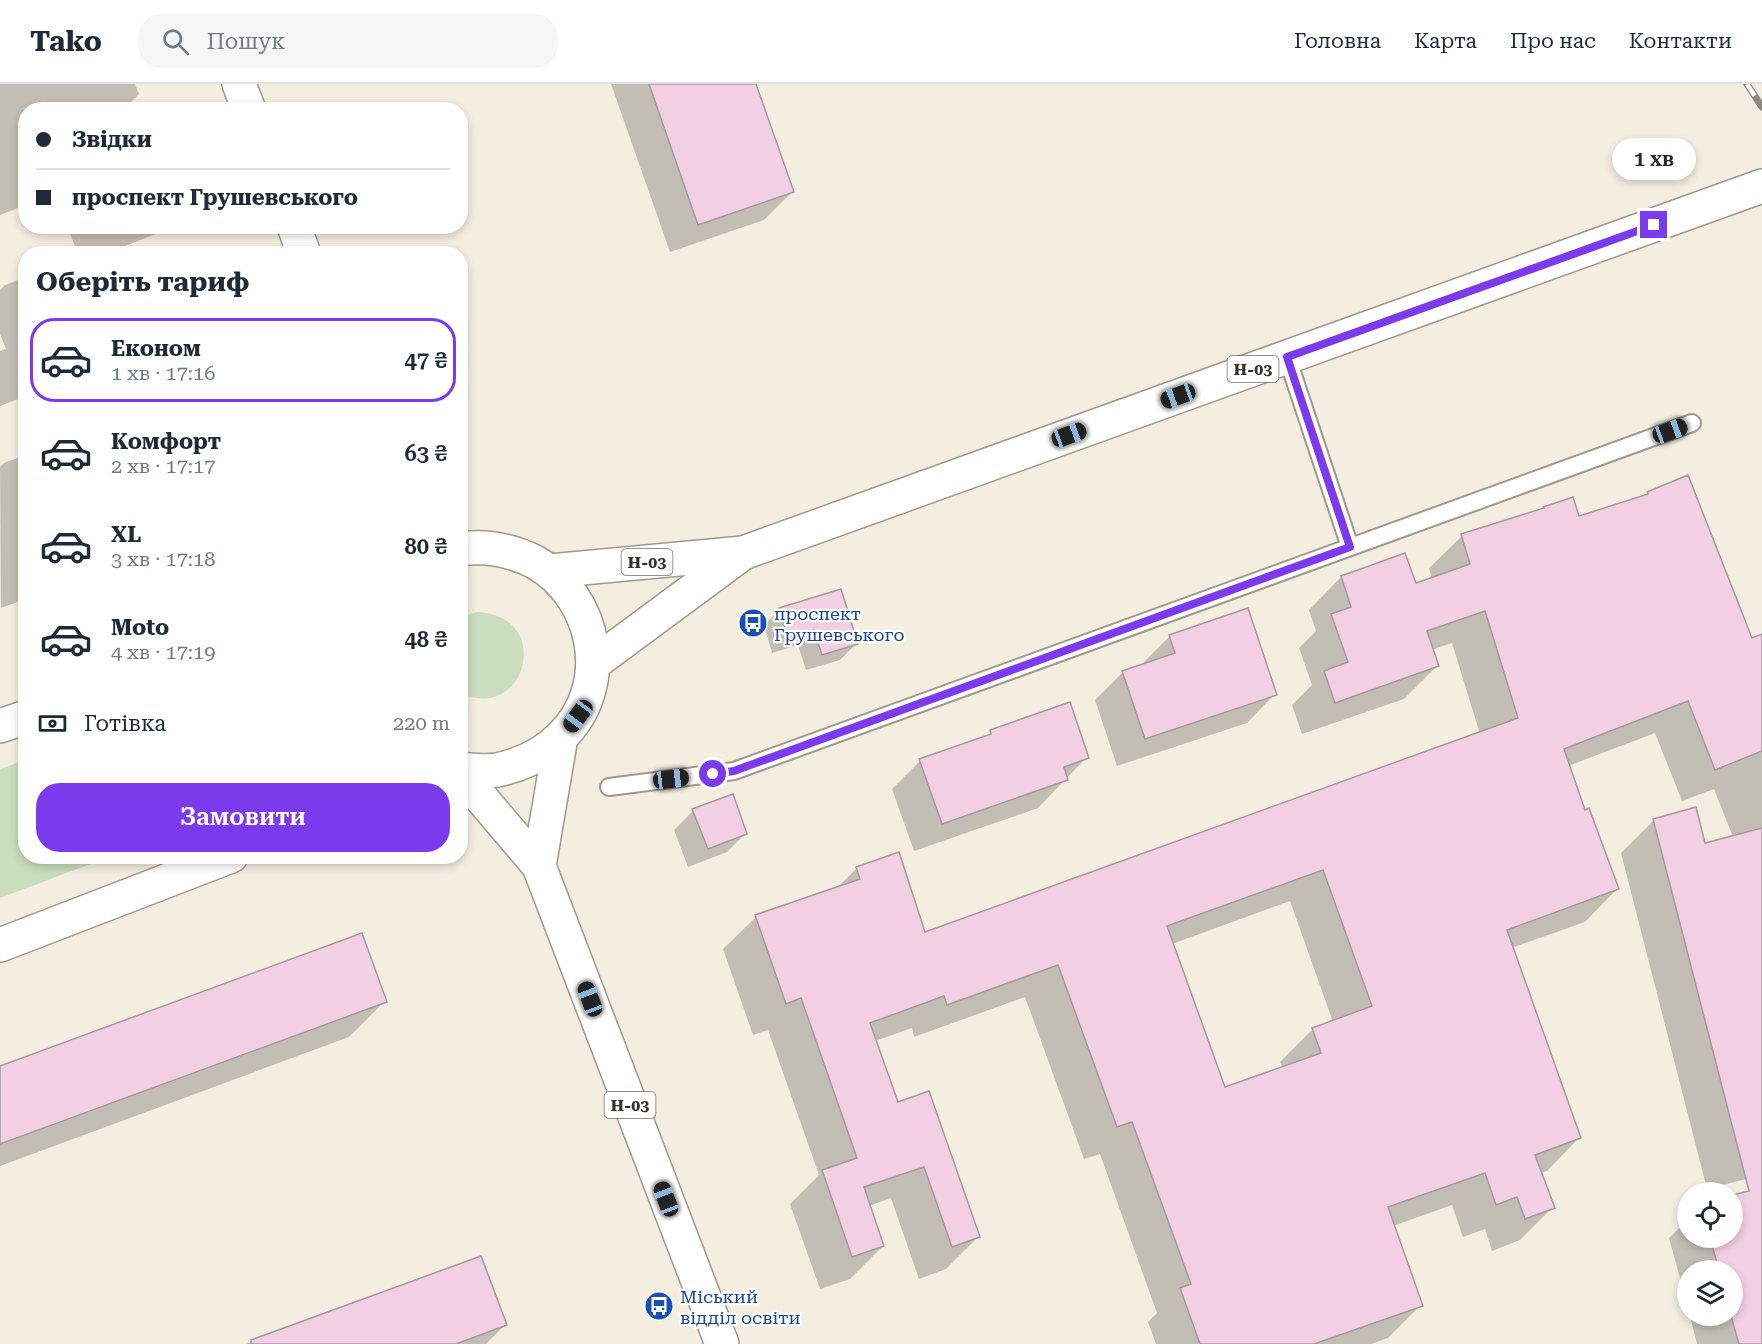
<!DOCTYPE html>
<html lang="uk">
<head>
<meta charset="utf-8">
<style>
	:root { --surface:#fff; --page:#f6f6f7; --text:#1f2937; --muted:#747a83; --line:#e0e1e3; --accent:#7c3aed }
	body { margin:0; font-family:"Roboto Serif",serif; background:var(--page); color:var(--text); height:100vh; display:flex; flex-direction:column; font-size:22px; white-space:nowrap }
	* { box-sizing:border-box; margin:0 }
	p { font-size:20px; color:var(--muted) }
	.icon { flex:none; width:33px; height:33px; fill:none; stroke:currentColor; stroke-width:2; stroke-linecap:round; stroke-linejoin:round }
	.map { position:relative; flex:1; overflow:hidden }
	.sheet { position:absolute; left:18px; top:162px; width:450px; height:618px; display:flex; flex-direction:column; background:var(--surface); border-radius:24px; box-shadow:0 3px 9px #0003 }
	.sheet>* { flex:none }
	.hud { position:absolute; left:18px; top:18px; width:450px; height:132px; border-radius:24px; box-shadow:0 3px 9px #0003; display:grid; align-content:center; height:132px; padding:0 18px; background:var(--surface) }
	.tools { position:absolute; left:1677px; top:1098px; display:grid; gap:12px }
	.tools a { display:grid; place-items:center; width:66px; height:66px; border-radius:50%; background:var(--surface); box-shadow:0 3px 9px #0003; font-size:30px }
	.end { position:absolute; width:27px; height:27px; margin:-14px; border:8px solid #7c3aed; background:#fff; box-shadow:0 0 0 3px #fff }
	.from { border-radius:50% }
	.bubble { position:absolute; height:42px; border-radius:21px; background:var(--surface); box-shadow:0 3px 9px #0003; font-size:20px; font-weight:600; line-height:42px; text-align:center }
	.car { position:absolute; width:18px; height:36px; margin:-18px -9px; border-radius:8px; box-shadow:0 0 4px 2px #0007; background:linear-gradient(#222 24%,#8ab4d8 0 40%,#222 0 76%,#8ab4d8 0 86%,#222 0) }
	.hud b { display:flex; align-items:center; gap:21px; height:57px; font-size:22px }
	.hud b+b { border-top:2px solid var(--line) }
	.hud i { width:15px; height:15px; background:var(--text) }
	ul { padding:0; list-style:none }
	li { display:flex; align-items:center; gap:18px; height:84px; margin:0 12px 9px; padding:0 6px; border:3px solid transparent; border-radius:24px }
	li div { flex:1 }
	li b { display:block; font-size:22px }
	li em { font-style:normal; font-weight:600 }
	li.selected { border-color:var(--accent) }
	li>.icon { width:54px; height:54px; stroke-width:1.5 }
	h2 { padding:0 18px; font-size:27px; line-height:72px }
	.pay { display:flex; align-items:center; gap:15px; height:66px; padding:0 18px; font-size:22px }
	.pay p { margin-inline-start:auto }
	.cta { display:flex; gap:12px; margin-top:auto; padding:12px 18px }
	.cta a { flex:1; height:69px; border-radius:24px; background:var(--accent); color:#fff; font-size:24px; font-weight:600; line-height:69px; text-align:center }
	header { display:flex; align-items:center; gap:36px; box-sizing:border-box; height:84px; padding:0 30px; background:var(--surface); border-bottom:2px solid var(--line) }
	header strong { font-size:28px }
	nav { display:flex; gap:33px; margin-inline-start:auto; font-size:21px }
	.search { width:420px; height:54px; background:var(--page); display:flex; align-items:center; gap:15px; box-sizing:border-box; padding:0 21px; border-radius:24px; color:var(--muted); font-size:22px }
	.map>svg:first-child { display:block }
</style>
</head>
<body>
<header>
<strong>Tako</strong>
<div class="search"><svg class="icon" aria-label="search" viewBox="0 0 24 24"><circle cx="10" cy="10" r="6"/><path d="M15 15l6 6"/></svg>Пошук</div>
<nav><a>Головна</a><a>Карта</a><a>Про нас</a><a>Контакти</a></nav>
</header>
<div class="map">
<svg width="1762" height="1260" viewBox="0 0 1762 1260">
	<rect width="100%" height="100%" fill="#f4eee1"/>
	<!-- green -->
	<g fill="#caddbe">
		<path d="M476,528C556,531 525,640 461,609V533Z"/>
		<path d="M25,676L26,772L109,773L0,814V685Z"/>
	</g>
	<!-- shadow -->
	<g fill="#0003" fill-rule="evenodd">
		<path d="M0,0H135L139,10L127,22L118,26H26V121L0,131Z"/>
		<path d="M611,0H755L792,108L764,136L670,168Z"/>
		<path d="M67,142H176L105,170H78Z"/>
		<path d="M26,193V312L0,322V267L6,265L0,250V206L5,201Z"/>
		<path d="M26,371V515L1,524L0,383L4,379Z"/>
		<path d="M1648,409L1752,555L1762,551V1091L1707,1105L1621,769L1654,736L1704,760L1733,753L1714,705L1682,717L1655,649L1568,682L1584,728L1617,805L1585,838L1511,864L1579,1054L1547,1087L1541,1089L1553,1123L1520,1156L1492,1167L1485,1145L1463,1153L1452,1121L1393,1142L1421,1221L1388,1254L1371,1260H1156L1148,1238L1157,1229L1100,1070L1084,1075L1025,913L914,953L912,944L875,957L897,1020L979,1152L946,1185L919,1195L891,1114L869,1122L883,1162L850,1195L820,1205L790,1120L819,1091L768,946L753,951L723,865L756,833L836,805L857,784L924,850L1480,650L1452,559L1431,566L1437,582L1404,615L1302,650L1292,621L1312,601L1299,564L1316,547L1309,526L1341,493L1415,501L1432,495L1429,484L1462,452L1578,434L1644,413ZM1290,817L1333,938L1313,945L1280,978L1283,984L1224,1005L1172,860Z"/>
		<path d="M780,525L856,560L840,576L806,586L798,561L772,569L764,541Z"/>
		<path d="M1170,552L1275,610L1247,639L1117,682L1095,616L1123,588L1142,582V580Z"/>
		<path d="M991,648L1087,673L1038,724L914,767L892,705L920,677L985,654Z"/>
		<path d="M693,727L746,749L727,768L688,783L674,746Z"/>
		<path d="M385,917L349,953L0,1082V984Z"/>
		<path d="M1762,1121V1260H1697L1690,1232H1732V1186H1688V1223L1669,1154L1688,1135V1154H1732Z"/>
		<path d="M480,1173L505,1241L486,1260H246Z"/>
	</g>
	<!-- building -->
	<g fill="#f3cfe3" stroke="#a5989f" stroke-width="1.5" fill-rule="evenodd">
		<path d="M649,0H756L794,108L698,141Z"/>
		<path d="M1688,391L1752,554L1762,550V667L1715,686L1688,617L1564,665L1585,726L1589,724L1619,805L1507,846L1581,1054L1535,1071L1555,1124L1525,1135L1517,1113L1496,1121L1485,1089L1388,1123L1423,1222L1314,1260H1200L1180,1204L1191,1200L1132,1038L1117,1043L1058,881L947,921L944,912L870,939L898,1018L929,1007L980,1153L952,1163L924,1083L864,1103L884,1162L852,1173L822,1086L857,1074L801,914L786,920L755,831L860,795L856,783L899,768L925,848L1518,634L1485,527L1427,547L1439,582L1335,619L1324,587L1348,578L1331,530L1351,523L1341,492L1405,469L1416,499L1470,480L1461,450L1544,424L1543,423L1573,413L1579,432L1648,410L1647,408ZM1323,786L1372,922L1312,944L1321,969L1225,1003L1167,842Z"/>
		<path d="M841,505L858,560L822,571L814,546L788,554L779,524Z"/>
		<path d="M1248,524L1277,611L1145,655L1122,587L1175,569L1169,551Z"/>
		<path d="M1070,618L1089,674L1064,683L1068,696L942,740L919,675L991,650L990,646Z"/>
		<path d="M733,710L747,750L708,765L692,725Z"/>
		<path d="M1696,723L1705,759L1762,744V1260H1739L1731,1232H1732V1186H1719L1710,1154H1732V1111L1749,1107L1653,735Z"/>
		<path d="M362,849L387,918L0,1060V982Z"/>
		<path d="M481,1172L507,1241L456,1260H251V1256Z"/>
	</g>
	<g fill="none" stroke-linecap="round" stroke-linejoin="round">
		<!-- lane casing -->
		<g stroke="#9f998d" stroke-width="20">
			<g id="lane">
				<path d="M1287,273L1350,463"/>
				<path d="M609,703L734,687L1692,339"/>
			</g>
		</g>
		<!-- secondary casing -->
		<g stroke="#9f998d" stroke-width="36">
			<g id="secondary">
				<path d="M239,0L249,26"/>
				<path d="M294,142L304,170"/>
				<path d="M0,642L26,633"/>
				<path d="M0,861L231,772"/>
			</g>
		</g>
		<!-- primary casing -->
		<g stroke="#9f998d" stroke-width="36">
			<g id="primary">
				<path d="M460,465C487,461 511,466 535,478C597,513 614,602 561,653C543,671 521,681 497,686C486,688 472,686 460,685"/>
				<path d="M550,487L743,469L1762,102"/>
				<path d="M593,580L743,469"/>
				<path d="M460,689L539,782L722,1260"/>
				<path d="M539,782L561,653"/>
			</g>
		</g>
		<!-- lane -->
		<use href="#lane" stroke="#fff" stroke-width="16"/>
		<!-- secondary -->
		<use href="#secondary" stroke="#fff" stroke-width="33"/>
		<!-- primary -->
		<use href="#primary" stroke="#fff" stroke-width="33"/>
		<!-- rail casing -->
		<g stroke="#8d8980" stroke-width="7">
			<path id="rail" d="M1747,0L1762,23"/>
		</g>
		<!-- rail -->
		<use href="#rail" stroke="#fff" stroke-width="4.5" stroke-dasharray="14" stroke-linecap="butt"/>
	</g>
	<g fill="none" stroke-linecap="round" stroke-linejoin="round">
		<!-- route -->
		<path stroke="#7c3aed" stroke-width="8" d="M713,690L734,687L1350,463L1287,273L1654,141"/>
	</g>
	<!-- icons -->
	<defs>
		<g id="bus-disc" transform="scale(1.5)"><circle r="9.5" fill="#1a4fb4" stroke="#fff"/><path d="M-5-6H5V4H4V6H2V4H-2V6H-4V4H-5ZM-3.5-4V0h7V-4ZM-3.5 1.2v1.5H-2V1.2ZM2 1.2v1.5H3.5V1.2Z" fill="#fff"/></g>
	</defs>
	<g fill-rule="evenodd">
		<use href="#bus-disc" x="753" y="539"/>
		<use href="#bus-disc" x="659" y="1222"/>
	</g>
	<g text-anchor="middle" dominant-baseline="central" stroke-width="4.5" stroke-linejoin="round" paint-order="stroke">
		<!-- shield labels -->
		<g fill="#fff" stroke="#706f6b" stroke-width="1.5">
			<rect x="1227.5" y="272" width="51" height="26" rx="4.5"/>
			<rect x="621.5" y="465" width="51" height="26" rx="4.5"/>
			<rect x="604.5" y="1008" width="51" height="26" rx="4.5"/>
		</g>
		<g font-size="16" font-weight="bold" fill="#33312c">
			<text x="1253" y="285">Н-03</text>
			<text x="647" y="478">Н-03</text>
			<text x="630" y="1021">Н-03</text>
		</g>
		<!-- transit labels -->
		<g font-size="18" fill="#164399" stroke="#fff" text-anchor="start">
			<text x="774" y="529">проспект<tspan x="774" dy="21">Грушевського</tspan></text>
			<text x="680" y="1212">Міський<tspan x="680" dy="21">відділ освіти</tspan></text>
		</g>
	</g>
</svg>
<div class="tools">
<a><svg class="icon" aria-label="locate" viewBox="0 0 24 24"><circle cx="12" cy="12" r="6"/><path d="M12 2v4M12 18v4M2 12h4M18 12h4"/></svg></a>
<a><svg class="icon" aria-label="layers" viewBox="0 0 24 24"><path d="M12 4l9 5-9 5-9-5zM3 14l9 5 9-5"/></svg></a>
</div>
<i class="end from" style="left:713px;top:690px"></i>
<i class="end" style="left:1654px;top:141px"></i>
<div class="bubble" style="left:1612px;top:54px;width:84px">1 хв</div>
<i class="car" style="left:1178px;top:312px;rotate:250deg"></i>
<i class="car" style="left:1670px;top:347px;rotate:70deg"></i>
<i class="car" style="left:1069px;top:351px;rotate:70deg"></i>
<i class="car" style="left:578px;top:632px;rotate:217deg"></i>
<i class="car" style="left:671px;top:695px;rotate:83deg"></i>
<i class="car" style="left:590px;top:915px;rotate:339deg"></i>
<i class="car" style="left:666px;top:1115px;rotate:339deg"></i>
<div class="hud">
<b><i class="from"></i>Звідки</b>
<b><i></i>проспект Грушевського</b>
</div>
<section class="sheet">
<h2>Оберіть тариф</h2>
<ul>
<li class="selected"><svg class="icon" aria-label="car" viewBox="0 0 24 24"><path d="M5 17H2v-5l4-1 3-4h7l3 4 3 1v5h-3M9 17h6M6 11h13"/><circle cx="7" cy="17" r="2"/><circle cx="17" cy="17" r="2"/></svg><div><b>Економ</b><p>1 хв · 17:16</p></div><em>47 ₴</em></li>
<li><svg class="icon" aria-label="car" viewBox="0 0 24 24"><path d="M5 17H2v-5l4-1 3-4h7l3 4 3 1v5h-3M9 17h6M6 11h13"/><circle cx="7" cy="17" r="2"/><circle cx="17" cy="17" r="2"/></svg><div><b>Комфорт</b><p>2 хв · 17:17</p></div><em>63 ₴</em></li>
<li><svg class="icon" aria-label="car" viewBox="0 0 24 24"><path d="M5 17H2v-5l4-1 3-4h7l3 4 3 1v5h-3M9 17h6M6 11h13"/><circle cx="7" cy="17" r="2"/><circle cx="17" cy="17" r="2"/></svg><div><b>XL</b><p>3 хв · 17:18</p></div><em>80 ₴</em></li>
<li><svg class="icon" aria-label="car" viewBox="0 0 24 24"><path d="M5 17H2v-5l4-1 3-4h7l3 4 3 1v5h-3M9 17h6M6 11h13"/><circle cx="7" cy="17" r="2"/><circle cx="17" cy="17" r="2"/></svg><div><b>Moto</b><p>4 хв · 17:19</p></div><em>48 ₴</em></li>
</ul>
<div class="pay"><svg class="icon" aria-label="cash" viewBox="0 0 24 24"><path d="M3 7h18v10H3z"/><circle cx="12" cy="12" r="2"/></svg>Готівка<p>220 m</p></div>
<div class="cta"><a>Замовити</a></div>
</section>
</div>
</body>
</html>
